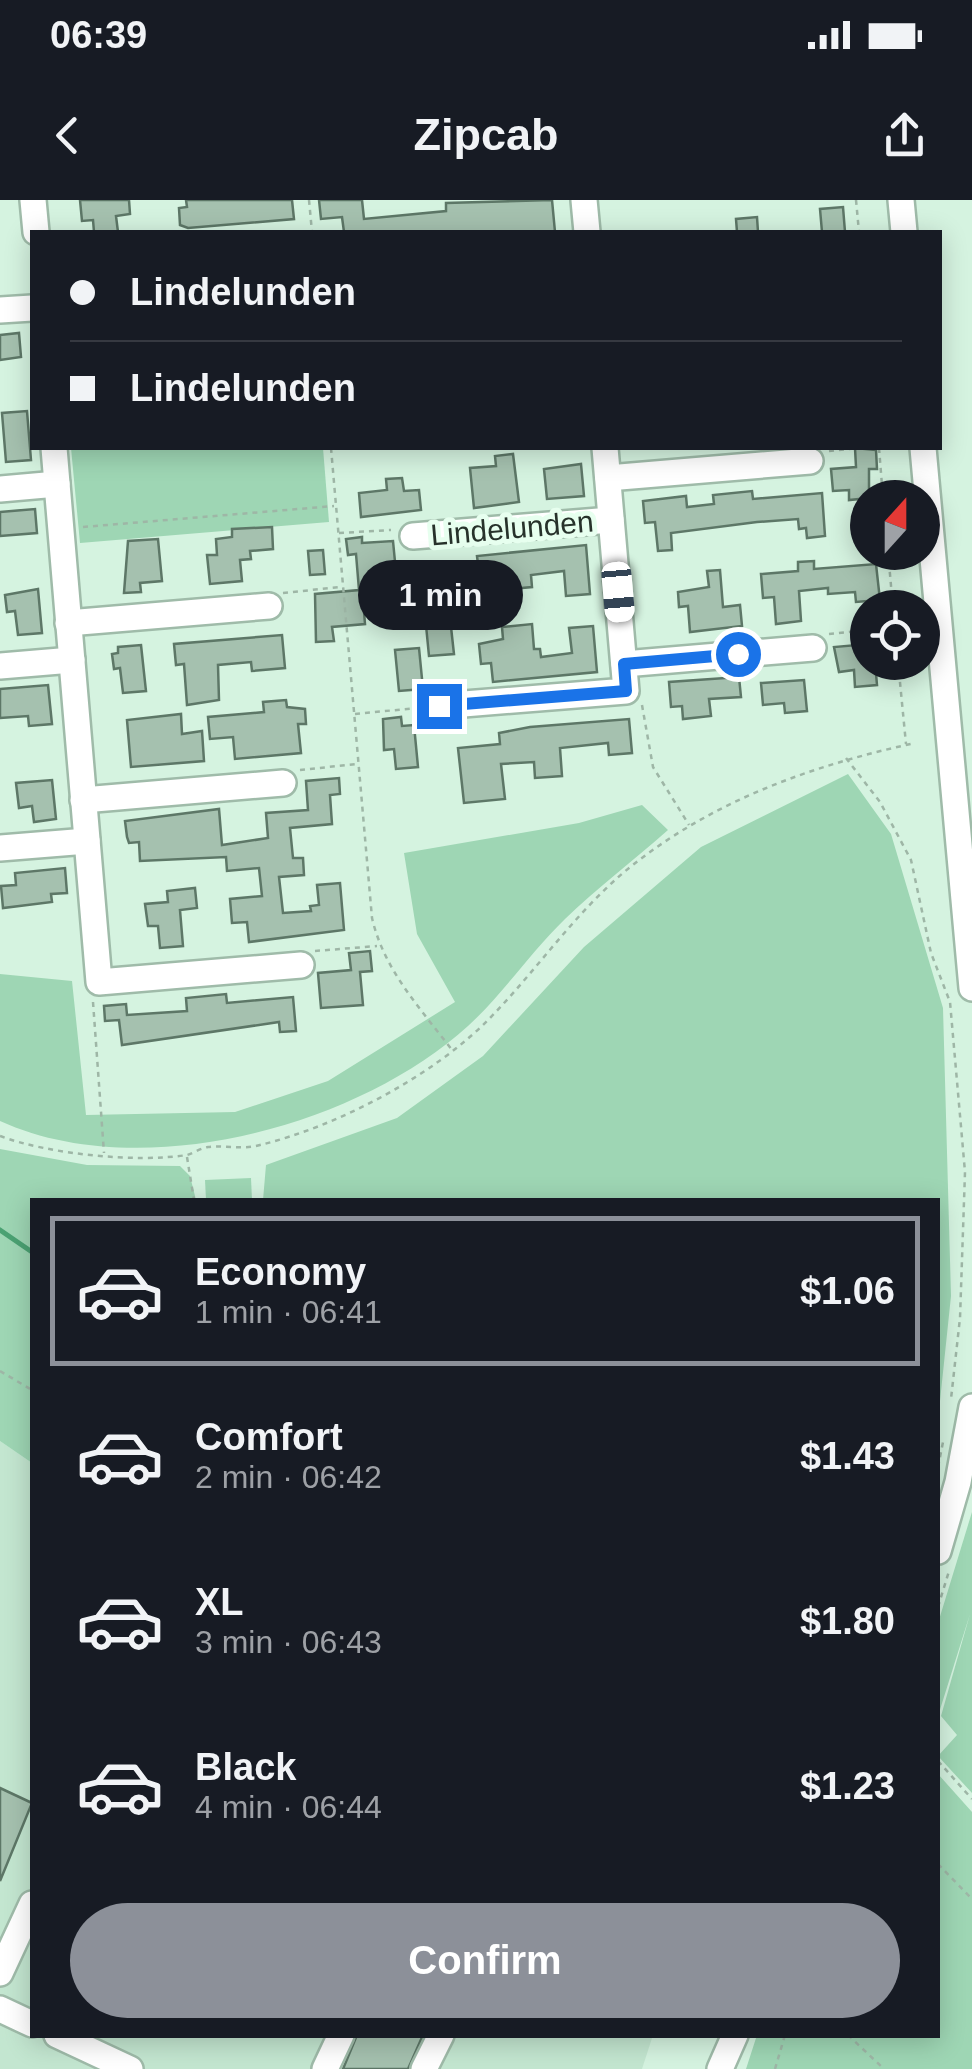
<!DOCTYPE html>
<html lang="en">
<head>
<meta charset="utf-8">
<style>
	:root { --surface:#171b24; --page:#242831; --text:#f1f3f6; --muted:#9ea1a6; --line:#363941; --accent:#8c9099 }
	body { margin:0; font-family:Helvetica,sans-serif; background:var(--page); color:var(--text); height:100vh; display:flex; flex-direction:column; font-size:38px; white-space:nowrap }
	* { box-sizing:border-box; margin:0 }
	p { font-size:32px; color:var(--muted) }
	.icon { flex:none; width:55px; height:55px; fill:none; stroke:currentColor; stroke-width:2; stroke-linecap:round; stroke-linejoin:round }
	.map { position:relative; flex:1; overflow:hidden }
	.sheet { position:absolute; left:30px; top:998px; width:910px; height:840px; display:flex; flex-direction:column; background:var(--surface); border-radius:0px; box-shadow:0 5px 25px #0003 }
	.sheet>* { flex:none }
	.top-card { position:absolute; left:30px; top:30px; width:912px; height:220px; border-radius:0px; box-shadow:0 5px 25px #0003; display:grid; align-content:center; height:220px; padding:0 40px; background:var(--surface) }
	.needle { width:65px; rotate:21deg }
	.buttons { position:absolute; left:850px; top:280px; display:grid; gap:20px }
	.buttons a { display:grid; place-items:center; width:90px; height:90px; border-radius:50%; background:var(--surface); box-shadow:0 5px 25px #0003; font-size:50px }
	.end { position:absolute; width:45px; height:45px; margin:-22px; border:12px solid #1a73e8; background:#fff; box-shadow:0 0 0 5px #fff }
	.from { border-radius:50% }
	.bubble { position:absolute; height:70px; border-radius:35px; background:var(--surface); box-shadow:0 5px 25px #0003; font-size:32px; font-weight:700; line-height:70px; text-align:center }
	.car { position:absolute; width:30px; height:60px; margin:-30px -15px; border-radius:12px; box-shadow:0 0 8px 2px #0007; background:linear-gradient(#fff 24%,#345 0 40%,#fff 0 76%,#345 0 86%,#fff 0) }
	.top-card b { display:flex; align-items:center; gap:35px; height:95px; font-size:38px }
	.top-card b+b { border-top:2px solid var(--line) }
	.top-card i { width:25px; height:25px; background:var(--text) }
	ul { padding:18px 0 0; list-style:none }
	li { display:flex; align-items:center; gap:30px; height:150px; margin:0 20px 15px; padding:0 20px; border:5px solid transparent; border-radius:0px }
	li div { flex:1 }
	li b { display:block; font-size:38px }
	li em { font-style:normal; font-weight:700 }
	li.on { border-color:var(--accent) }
	li>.icon { width:90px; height:90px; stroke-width:1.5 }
	.cta { display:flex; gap:20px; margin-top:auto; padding:20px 40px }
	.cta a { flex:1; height:115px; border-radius:60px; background:var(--accent); color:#fff; font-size:40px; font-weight:700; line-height:115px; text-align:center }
	.status { display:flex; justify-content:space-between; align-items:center; height:70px; padding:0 50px; background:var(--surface); direction:ltr }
	.status svg { height:28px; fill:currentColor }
	header { display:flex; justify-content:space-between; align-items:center; height:130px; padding:0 40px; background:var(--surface); font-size:45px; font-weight:700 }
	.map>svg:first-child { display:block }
</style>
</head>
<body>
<div class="status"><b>06:39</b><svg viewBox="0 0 49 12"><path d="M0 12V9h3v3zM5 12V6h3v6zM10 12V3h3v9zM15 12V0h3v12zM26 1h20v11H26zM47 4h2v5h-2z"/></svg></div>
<header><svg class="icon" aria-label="back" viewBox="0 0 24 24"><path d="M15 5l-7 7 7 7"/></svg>Zipcab<svg class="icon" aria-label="share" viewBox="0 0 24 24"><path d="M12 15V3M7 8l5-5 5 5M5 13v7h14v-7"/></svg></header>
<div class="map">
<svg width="972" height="1869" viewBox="0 0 972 1869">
	<rect width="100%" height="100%" fill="#d5f3e0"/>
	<!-- built -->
	<path fill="#c3e6d0" d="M0,1241L32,1263V1835H653L642,1869H0Z"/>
	<!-- green -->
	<g fill="#9ed6b4">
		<path d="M71,248H323L329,322L80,343Z"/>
		<path d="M848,574L891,634L943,808L951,1096L938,1220V1000H263L266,965L397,918L483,856L584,747L701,647Z"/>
		<path d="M642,605L668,630C634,660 597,688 565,719C530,753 503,794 468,826C357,927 140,985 0,921V774L72,781L86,915L235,912L328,881L455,802L417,734L404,653L579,623Z"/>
		<path d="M0,949L87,965L180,966L190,976L196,1000H32V1263L0,1241Z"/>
		<path d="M251,978L252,1000H206L205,980Z"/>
		<path d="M972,1312V1593L938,1556L957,1535L941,1516L970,1414L938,1516V1423Z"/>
		<path d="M938,1574L972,1612V1869H746L757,1835H938Z"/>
	</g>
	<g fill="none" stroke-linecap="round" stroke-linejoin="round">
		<!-- stream -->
		<path stroke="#4ba273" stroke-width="5" d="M0,1030L32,1052"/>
	</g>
	<!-- building -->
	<g fill="#a5c1af" stroke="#5d7767" stroke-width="2.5">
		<path d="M80,0H129L130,14L116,16L118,32H94L93,20L82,21Z"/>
		<path d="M186,0H292L294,19L188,28L180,25L179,8L187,7Z"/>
		<path d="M319,0H362L364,19L446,11V3L552,0L555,32H344L342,17L321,19Z"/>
		<path d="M843,7L845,32H822L820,9Z"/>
		<path d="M757,17L758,32H737L736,19Z"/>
		<path d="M19,133L21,157L0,160V135Z"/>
		<path d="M27,211L31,260L6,262L2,213Z"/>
		<path d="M855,248L876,250L877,269H869V298L849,300V290L833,291L831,269L856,267Z"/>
		<path d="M513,254L519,302L474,308L470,268L496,266L495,256Z"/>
		<path d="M581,264L584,296L547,299L544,269Z"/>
		<path d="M402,278L404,291L419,290L421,310L361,317L359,293L387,290L386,279Z"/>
		<path d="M752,291L753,299L822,293L825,336L807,338L806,328L799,329L798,319L757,322L671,333L672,350L658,351L655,322L645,323L643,301L686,296L687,307L714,304L713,295Z"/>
		<path d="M35,309L37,333L0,336V312Z"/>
		<path d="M272,327L273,349L250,351L251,359L240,360L242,381L210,384L207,355H217L216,339L232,337V329Z"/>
		<path d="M362,337V343L393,341L396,372L478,364L477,356L586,345L590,394L566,396L564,371L531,375L532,387L480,392L468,397L469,407L457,408V417L450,418L454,454L429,456L425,415L410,416L408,394L363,399L365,424L332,427L334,441L316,442L315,394L359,390L356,354L348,355L346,339Z"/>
		<path d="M158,339L162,381L140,383L141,392L124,393L128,341Z"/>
		<path d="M323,350L325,374L310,375L308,351Z"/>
		<path d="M814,361V369L876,364L880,400L856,402L855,392L828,394V388L799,391L801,421L776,424L774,397L763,398L761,374L798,371V362Z"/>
		<path d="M720,370L723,407L740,405L742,426L690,432L688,406L679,407L678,392L709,387L707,371Z"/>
		<path d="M38,389L42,433L18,435L15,411L7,412L5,395Z"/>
		<path d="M532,424L534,449H540L541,457L572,453L569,428L593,426L597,472L493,482L491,463L481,464L479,444L503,439L502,427Z"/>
		<path d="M282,435L285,468L252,471L251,462L218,465L219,500L187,505L184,464L176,465L174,444Z"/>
		<path d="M868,444V462H875L877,485L855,487L854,470L839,472L834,447Z"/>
		<path d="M141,445L146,491L123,493L120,468L114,469L112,454L118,453V447Z"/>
		<path d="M419,448L423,489L399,491L395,450Z"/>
		<path d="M739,477L741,497L709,499L711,516L683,519L682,506L671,507L669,482Z"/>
		<path d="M804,480L807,511L785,513L784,503L763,505L761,483Z"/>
		<path d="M48,485L52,524L29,526L28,516L0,518V489Z"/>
		<path d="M286,500L287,507L305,509L306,524H298L301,553L235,559L233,537L210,539L208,517L264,512L263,502Z"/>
		<path d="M181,514L182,534L202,531L204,561L131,567L127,520Z"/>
		<path d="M401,517L402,526L414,525L418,567L396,569L394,549L384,550L383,519Z"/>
		<path d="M629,519L632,553L609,555L608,543L560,548L562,576L535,578L534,562L501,564L505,599L464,603L458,548L500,544L499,533L530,527Z"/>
		<path d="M339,578L340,594L330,595L332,624L290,628L293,658H303L304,675L279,677L283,713L311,711L310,706L319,705L317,685L340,683L344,730L249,742L247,722L232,723L230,699L262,696L259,668L227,671L226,657L140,661L139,642L129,643L127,637L125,621L219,609L222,645L268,638L266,613L308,610L306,581Z"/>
		<path d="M52,580L56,619L34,622L32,606L19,608L16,583Z"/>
		<path d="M65,668L67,693L51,694L52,702L3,708L1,686L16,685L15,673Z"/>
		<path d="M195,688L197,708L180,710L183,746L160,748L158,726H148L145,704L168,702L167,691Z"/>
		<path d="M370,751L372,771L360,772L363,805L321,808L318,773L351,770L349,753Z"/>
		<path d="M226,794L227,803L293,797L296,831L280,832L279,822L122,845L119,820L105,821L104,806L126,804L127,815L187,811L186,798Z"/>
		<path d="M0,1588L32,1603L0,1681Z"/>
		<path d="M357,1835H423L408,1869H343Z"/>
	</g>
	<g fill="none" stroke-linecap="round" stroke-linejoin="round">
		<!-- minor casing -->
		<g stroke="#9fbba9" stroke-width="30">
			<g id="minor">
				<path d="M33,0L36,32"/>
				<path d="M584,0L587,32"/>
				<path d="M901,0L904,32"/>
				<path d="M0,110L32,108"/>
				<path d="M54,248L99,782L301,765"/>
				<path d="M923,248L972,788"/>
				<path d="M608,278L810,261"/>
				<path d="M0,289L57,284"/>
				<path d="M413,336L611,320"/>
				<path d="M68,423L269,406"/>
				<path d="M624,464L813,448"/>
				<path d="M0,466L72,460"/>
				<path d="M439,506L626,491L605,248"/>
				<path d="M83,600L283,583"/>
				<path d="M0,648L87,641"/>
				<path d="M938,1351L958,1282L972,1207"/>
				<path d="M0,1773L32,1704"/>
				<path d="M0,1809L32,1824"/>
				<path d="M57,1835L130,1869"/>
				<path d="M325,1869L341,1835"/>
				<path d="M424,1869L441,1835"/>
				<path d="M720,1869L735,1835"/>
			</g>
		</g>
		<!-- path -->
		<g stroke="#9eb6a6" stroke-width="2.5" stroke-dasharray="5 5" stroke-linecap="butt">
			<path d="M309,0L312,32"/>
			<path d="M856,0L859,32"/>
			<path d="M331,248L372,718C384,770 420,808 452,850"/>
			<path d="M879,248L883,298"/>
			<path d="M829,251L858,248"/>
			<path d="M83,327L334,306"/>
			<path d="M339,333L391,330"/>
			<path d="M888,352L893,408"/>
			<path d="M283,393L340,387"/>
			<path d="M829,434L868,430"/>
			<path d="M898,462L906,544"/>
			<path d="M642,505L653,567L689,625"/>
			<path d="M355,514L417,508"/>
			<path d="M846,558L880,602L911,660L931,753L950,802L965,972L960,1118L951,1199"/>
			<path d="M300,570L357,564"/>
			<path d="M315,751L377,746"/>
			<path d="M93,802L104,953"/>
			<path d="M0,936C48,954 136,963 187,955C194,953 201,948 208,947C225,945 242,950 260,945C338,926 433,876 489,819C539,768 578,708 634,664C717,599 814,565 915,543"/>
			<path d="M187,957L194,1000"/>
			<path d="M0,1171L32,1190"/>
			<path d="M938,1267L943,1242"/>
			<path d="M938,1407L949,1371"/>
			<path d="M938,1561L972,1599"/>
			<path d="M938,1664L972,1699"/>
			<path d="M848,1835L884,1869"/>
			<path d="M775,1869L785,1835"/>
		</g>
		<!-- minor -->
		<use href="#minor" stroke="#fff" stroke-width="25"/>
	</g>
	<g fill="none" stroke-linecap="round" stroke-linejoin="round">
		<!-- route -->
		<path stroke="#1a73e8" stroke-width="12" d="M439,506L626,491L624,464L738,454"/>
	</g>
	<g text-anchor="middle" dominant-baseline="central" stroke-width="10" stroke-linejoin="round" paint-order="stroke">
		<!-- street labels -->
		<g font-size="30" fill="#27322b" stroke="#e7ffef">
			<text transform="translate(512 328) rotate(-5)">Lindelunden</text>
		</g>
	</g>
</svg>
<div class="buttons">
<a><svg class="needle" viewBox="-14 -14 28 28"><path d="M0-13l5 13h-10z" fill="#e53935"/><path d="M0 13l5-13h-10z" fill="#9ea1a6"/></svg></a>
<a><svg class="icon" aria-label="locate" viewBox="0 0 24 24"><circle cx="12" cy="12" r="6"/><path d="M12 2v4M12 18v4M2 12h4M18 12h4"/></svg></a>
</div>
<i class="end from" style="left:738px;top:454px"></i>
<i class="end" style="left:439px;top:506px"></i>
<div class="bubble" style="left:358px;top:360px;width:165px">1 min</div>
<i class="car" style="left:618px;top:392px;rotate:175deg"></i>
<div class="top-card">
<b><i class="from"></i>Lindelunden</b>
<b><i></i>Lindelunden</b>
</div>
<section class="sheet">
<ul>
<li class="on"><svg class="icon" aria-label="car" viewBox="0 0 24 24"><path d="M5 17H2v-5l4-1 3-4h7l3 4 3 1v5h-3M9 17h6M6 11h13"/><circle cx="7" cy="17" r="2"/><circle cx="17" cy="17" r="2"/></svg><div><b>Economy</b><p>1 min · 06:41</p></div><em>$1.06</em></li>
<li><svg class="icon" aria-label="car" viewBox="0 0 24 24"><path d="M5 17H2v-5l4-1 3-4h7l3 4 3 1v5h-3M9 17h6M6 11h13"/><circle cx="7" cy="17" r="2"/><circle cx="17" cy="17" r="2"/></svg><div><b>Comfort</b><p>2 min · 06:42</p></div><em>$1.43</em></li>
<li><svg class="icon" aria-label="car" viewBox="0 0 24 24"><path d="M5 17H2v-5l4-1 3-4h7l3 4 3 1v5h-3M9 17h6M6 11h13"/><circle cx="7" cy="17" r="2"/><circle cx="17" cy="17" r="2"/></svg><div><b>XL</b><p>3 min · 06:43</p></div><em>$1.80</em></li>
<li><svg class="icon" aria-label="car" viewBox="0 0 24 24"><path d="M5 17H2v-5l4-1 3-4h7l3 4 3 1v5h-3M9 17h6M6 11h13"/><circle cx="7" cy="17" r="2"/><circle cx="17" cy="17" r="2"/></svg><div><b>Black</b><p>4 min · 06:44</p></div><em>$1.23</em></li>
</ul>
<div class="cta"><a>Confirm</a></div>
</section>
</div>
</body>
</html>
